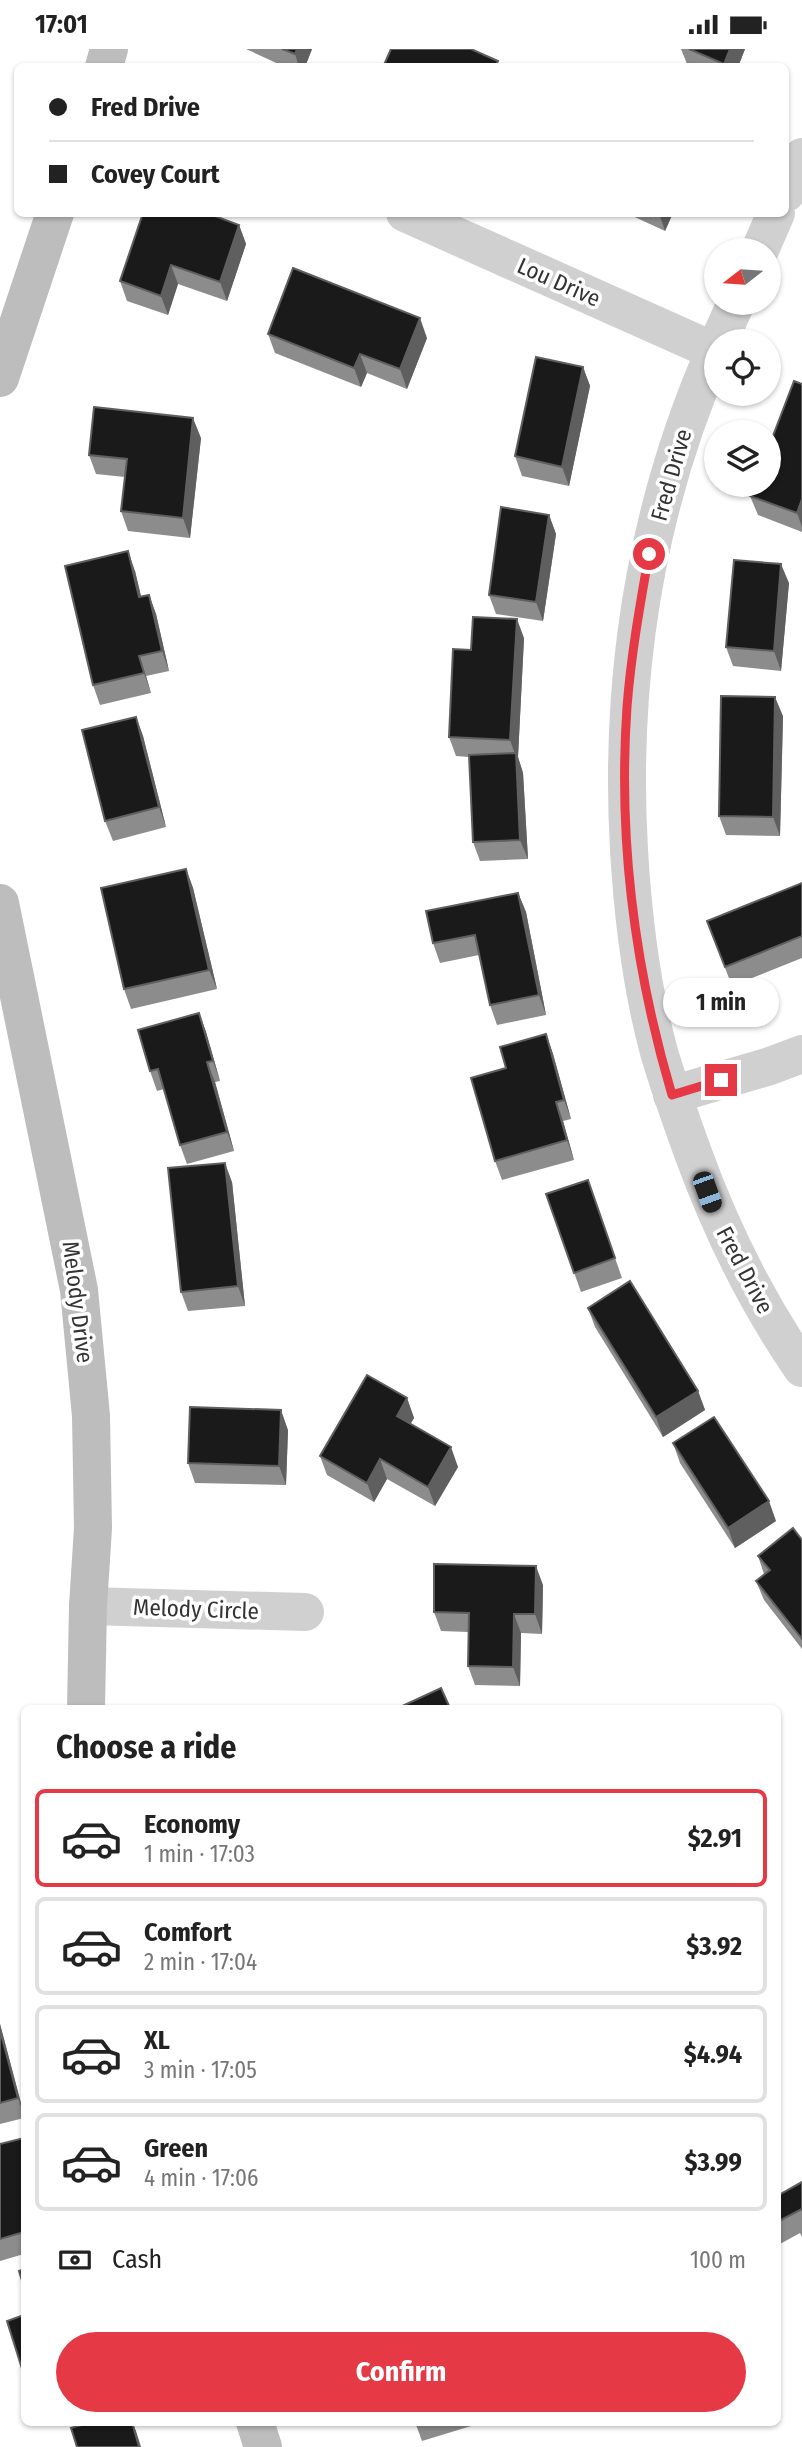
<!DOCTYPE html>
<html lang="en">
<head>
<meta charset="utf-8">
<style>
	:root { --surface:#fff; --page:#f2f2f2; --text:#222; --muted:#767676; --line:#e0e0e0; --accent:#e63946 }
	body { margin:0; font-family:"Fira Sans Condensed",sans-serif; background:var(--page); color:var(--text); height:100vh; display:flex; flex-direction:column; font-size:26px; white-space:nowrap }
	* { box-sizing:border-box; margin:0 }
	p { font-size:23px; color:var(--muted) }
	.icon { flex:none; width:38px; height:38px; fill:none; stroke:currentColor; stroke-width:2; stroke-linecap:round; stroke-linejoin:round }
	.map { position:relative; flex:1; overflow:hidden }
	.panel { position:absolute; left:21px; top:1656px; width:760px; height:721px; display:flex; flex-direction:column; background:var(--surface); border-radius:10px; box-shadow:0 2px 5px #0004 }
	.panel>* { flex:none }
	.hud { position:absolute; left:14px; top:14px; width:775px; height:154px; border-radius:10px; box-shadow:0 2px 5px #0004; display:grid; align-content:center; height:154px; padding:0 35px; background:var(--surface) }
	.needle { width:46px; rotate:253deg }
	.buttons { position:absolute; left:704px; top:189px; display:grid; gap:14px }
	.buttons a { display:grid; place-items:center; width:77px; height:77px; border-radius:50%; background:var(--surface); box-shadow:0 2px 5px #0004; font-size:35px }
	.end { position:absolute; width:32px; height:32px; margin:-16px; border:9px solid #e63946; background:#fff; box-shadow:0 0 0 4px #fff }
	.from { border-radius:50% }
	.bubble { position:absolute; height:49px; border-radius:24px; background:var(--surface); box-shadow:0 2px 5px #0004; font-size:23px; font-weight:700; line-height:49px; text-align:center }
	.car { position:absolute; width:21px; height:42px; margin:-21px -10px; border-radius:9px; box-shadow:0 0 5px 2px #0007; background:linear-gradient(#222 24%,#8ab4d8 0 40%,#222 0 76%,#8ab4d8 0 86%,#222 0) }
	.hud b { display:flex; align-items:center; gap:24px; height:66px; font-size:26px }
	.hud b+b { border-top:2px solid var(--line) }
	.hud i { width:18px; height:18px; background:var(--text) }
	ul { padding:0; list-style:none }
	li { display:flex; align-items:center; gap:21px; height:98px; margin:0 14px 10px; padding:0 21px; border:4px solid var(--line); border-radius:10px }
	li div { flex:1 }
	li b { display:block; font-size:26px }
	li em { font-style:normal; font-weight:700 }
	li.active { border-color:var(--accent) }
	li>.icon { width:63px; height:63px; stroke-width:1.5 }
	h2 { padding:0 35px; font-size:32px; line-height:84px }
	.pay { display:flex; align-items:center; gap:18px; height:77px; padding:0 35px; font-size:26px }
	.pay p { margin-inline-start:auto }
	.cta { display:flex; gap:14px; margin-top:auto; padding:14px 35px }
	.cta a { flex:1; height:80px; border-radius:42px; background:var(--accent); color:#fff; font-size:28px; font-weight:700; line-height:80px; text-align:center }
	.status { display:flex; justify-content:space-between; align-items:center; height:49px; padding:0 35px; background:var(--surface); direction:ltr }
	.status svg { height:19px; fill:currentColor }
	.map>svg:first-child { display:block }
</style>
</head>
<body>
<div class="status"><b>17:01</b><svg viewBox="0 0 49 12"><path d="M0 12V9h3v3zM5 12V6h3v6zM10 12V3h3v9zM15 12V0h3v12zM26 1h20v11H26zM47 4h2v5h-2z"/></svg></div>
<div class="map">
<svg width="802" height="2398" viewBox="0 0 802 2398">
	<rect width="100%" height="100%" fill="#fff"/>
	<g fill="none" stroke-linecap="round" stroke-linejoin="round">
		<!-- street -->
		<g stroke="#d0d0d0" stroke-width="38">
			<path d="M786,144L802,108"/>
			<path d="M405,164L714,302"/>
			<path d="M760,201L776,164"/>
			<path d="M719,292L736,254"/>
			<path d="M716,299C645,460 619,626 629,801C633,869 641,937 659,1003C669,1037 681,1071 693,1104C721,1181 756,1252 802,1319"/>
			<path d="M672,1046L770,1017L802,1005"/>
			<path d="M88,1557L305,1563"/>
		</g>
		<!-- secondary -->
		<g stroke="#bdbdbd" stroke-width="38">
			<path d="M104,18L109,0"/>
			<path d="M0,329L55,164"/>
			<path d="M0,854L79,1241L91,1367L93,1479L88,1557L86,1659"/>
			<path d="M255,2373L263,2398"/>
		</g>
	</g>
	<!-- wall -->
	<g fill="#8c8c8c">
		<path d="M246,0H312L305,18H285Z"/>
		<path d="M681,0H745L738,18H691L687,15Z"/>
		<path d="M626,164H673L665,182Z"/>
		<path d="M187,166L239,176L246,195L227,252L178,235L168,266L127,252L120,232Z"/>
		<path d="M268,285L427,289L407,340L367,324L361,338L275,304Z"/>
		<path d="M583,318L590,337L569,437L522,427L515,407Z"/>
		<path d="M802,335V483L758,466L750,447Z"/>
		<path d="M201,389L190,489L128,482L121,462L125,428L96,425L89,406Z"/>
		<path d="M549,466L556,485L543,572L496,565L489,546Z"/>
		<path d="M135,522L141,548L149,546L156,565L169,622L146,627L151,644L100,656L93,636Z"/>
		<path d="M789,534L781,622L733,617L726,598Z"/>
		<path d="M524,589L518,708L523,724L528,810L480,812L473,793L469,708L456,707L449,688L471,601Z"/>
		<path d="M783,667L780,787L726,786L719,767Z"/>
		<path d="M136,668L143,687L166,778L113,792L105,772Z"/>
		<path d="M186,820L193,839L217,940L131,960L124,940Z"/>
		<path d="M802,834V909L732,937L707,872Z"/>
		<path d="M518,844L526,863L546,966L497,976L490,956L479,906L440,914L433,894Z"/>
		<path d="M199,964L206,983L220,1032L215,1033L234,1102L187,1115L180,1096L164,1040L157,1042L150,1022Z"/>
		<path d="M546,985L553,1005L571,1070L563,1072L574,1111L502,1131L495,1112L506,1019Z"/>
		<path d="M588,1131L622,1229L581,1243L546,1145Z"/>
		<path d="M232,1133L245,1257L188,1262L181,1243Z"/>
		<path d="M588,1259L698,1342L705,1361L663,1388L595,1278Z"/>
		<path d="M407,1349L414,1369L410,1375L458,1418L435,1457L387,1430L374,1453L327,1426L320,1407Z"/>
		<path d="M288,1381L286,1436L195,1434L188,1414Z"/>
		<path d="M673,1394L776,1472L735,1499L680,1414Z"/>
		<path d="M802,1491V1600L764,1551L756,1532L764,1525L758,1507Z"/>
		<path d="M543,1536L542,1585L521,1584L520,1637L475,1636L468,1617V1583L441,1582L434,1563Z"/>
		<path d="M0,1975L24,2065V2069L0,2075Z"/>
		<path d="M24,2089V2205L0,2212V2095Z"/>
		<path d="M802,2133V2188L800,2184L780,2195L777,2189V2147Z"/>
		<path d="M378,2373H389L379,2376Z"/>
		<path d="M415,2373H481V2374L422,2392Z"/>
	</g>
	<!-- shaded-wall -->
	<g fill="#5f5f5f">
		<path d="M297,0H312L305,18H299L295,5Z"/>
		<path d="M730,0H745L738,18H725L724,15Z"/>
		<path d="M659,164H673L665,182Z"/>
		<path d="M239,176L246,195L227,252L220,233Z"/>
		<path d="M171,216L178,235L168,266L161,247Z"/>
		<path d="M420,269L427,289L407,340L400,320Z"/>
		<path d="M360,305L367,324L361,338L354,319Z"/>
		<path d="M583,318L590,337L569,437L562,418Z"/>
		<path d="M193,369L201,389L190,489L183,469Z"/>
		<path d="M802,450V478L797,464Z"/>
		<path d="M549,466L556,485L543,572L536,553Z"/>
		<path d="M128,502L135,522L146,568L139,548Z"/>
		<path d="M781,515L789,534L781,622L774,602Z"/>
		<path d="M149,546L156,565L169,622L162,602Z"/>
		<path d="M517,570L524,589L518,708L523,724L528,810L520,791L516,708L510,691Z"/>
		<path d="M139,607L146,627L151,644L144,624Z"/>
		<path d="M775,648L783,667L780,787L773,768Z"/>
		<path d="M136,668L143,687L166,778L159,758Z"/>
		<path d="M186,820L193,839L217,940L209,921Z"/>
		<path d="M518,844L526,863L546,966L539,946Z"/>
		<path d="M199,964L206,983L220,1032L213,1012Z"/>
		<path d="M546,985L553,1005L571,1070L564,1051Z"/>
		<path d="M207,1013L215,1033L234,1102L227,1083Z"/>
		<path d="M556,1053L563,1072L574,1111L567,1091Z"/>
		<path d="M225,1114L232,1133L245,1257L238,1237Z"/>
		<path d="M698,1342L705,1361L663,1388L656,1368Z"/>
		<path d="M407,1349L414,1369L404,1386L397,1367Z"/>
		<path d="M281,1361L288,1381L286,1436L279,1417Z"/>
		<path d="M451,1398L458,1418L435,1457L428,1438Z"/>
		<path d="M380,1410L387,1430L374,1453L367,1434Z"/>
		<path d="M769,1452L776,1472L735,1499L728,1479Z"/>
		<path d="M536,1517L543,1536L542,1585L535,1565Z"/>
		<path d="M514,1565L521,1584L520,1637L513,1618Z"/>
		<path d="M0,1975L24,2066L18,2049L0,1981Z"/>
		<path d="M132,2373L136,2382L141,2398H139Z"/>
	</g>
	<!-- building -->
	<g fill="#1a1a1a" stroke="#5f5f5f" stroke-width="2">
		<path d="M282,0H297L295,5Z"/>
		<path d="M391,0H471L498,12L495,18H383Z"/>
		<path d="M689,0H730L724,15Z"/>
		<path d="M143,164H181L187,166V164H207L239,176L220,233L171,216L161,247L120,232Z"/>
		<path d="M293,219L420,269L400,320L360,305L354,319L268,285Z"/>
		<path d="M536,308L583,318L562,418L515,407Z"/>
		<path d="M794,332L802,335V450L797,464L750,447L755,436H768V400Z"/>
		<path d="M94,358L193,369L183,469L121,462L127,410L89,406Z"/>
		<path d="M501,458L549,466L536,553L489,546Z"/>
		<path d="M128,502L139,548L149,546L162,602L139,607L144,624L93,636L65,517Z"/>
		<path d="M734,511L781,515L774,602L726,598Z"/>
		<path d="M473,568L517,570L510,691L449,688L453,600L471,601Z"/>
		<path d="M721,647L775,648L773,768L719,767Z"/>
		<path d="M136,668L159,758L105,772L82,681Z"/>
		<path d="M516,704L520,791L473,793L469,706Z"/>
		<path d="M186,820L209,921L124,940L101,839Z"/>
		<path d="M802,834V887L725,918L707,872Z"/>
		<path d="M518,844L539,946L490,956L475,886L433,894L426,862Z"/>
		<path d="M199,964L213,1012L207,1013L227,1083L180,1096L158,1020L150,1022L138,981Z"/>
		<path d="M546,985L564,1051L556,1053L567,1091L495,1112L471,1029L506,1019L500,998Z"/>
		<path d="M225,1114L238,1237L181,1243L168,1119Z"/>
		<path d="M588,1131L615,1209L574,1224L546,1145Z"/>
		<path d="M630,1232L698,1342L656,1368L588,1259Z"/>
		<path d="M367,1326L407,1349L397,1367L451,1398L428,1438L380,1410L367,1434L320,1407Z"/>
		<path d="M190,1358L281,1361L279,1417L188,1414Z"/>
		<path d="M714,1368L769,1452L728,1479L673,1394Z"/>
		<path d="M793,1479L802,1491V1590L756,1532L770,1521L758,1507Z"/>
		<path d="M434,1515L536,1517L535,1565H514L513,1618L468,1617L469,1564L434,1563Z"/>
		<path d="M441,1639L450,1659H398Z"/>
		<path d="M0,1981L18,2049L0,2054Z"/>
		<path d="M24,2089V2183L0,2190V2095Z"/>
		<path d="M802,2133V2160L777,2173V2147Z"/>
		<path d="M24,2220V2238L19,2222Z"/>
		<path d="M24,2266V2326L7,2272Z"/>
		<path d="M92,2373H132L139,2398H77L71,2379Z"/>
	</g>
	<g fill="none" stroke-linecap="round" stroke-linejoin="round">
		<!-- route -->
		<path stroke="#e63946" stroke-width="9" d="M649,505C640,556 631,606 627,658C618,788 635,921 672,1046L721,1031"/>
	</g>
	<g text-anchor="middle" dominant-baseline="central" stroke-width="7" stroke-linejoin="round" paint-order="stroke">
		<!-- street labels -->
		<g font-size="23" fill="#333" stroke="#fff">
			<text transform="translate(559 233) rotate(24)">Lou Drive</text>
			<text transform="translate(671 426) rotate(-74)">Fred Drive</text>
			<text transform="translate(745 1221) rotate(62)">Fred Drive</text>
			<text transform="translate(78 1253) rotate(83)">Melody Drive</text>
			<text transform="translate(196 1560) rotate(2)">Melody Circle</text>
		</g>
	</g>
</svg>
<div class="buttons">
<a><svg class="needle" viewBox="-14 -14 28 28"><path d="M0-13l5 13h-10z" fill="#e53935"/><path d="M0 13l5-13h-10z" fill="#767676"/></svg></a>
<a><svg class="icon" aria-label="locate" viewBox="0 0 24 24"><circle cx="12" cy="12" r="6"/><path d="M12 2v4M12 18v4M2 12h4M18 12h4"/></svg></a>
<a><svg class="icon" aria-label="layers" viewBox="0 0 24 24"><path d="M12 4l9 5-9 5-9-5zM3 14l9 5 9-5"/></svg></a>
</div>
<i class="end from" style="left:649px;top:505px"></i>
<i class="end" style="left:721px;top:1031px"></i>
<div class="bubble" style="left:663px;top:929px;width:116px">1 min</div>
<i class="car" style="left:707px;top:1143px;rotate:160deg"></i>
<div class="hud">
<b><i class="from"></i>Fred Drive</b>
<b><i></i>Covey Court</b>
</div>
<section class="panel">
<h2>Choose a ride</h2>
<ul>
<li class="active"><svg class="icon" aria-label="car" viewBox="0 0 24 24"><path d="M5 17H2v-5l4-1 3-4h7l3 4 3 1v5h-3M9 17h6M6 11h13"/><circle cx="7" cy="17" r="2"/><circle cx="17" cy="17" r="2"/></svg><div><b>Economy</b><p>1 min · 17:03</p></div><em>$2.91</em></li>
<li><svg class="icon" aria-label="car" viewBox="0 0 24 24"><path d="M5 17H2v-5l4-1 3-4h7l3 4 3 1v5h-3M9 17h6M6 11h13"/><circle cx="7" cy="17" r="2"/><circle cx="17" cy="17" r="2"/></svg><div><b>Comfort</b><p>2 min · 17:04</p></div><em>$3.92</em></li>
<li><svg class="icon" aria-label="car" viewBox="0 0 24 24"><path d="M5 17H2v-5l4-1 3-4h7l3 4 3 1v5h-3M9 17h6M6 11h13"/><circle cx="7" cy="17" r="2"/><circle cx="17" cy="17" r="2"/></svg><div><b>XL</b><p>3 min · 17:05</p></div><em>$4.94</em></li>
<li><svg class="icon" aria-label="car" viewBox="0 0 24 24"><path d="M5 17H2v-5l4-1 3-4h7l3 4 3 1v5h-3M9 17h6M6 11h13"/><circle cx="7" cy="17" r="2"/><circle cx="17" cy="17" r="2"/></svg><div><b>Green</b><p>4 min · 17:06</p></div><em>$3.99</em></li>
</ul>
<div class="pay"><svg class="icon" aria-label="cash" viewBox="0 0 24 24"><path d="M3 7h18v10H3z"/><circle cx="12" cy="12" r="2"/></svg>Cash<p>100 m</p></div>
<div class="cta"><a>Confirm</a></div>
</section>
</div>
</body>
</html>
